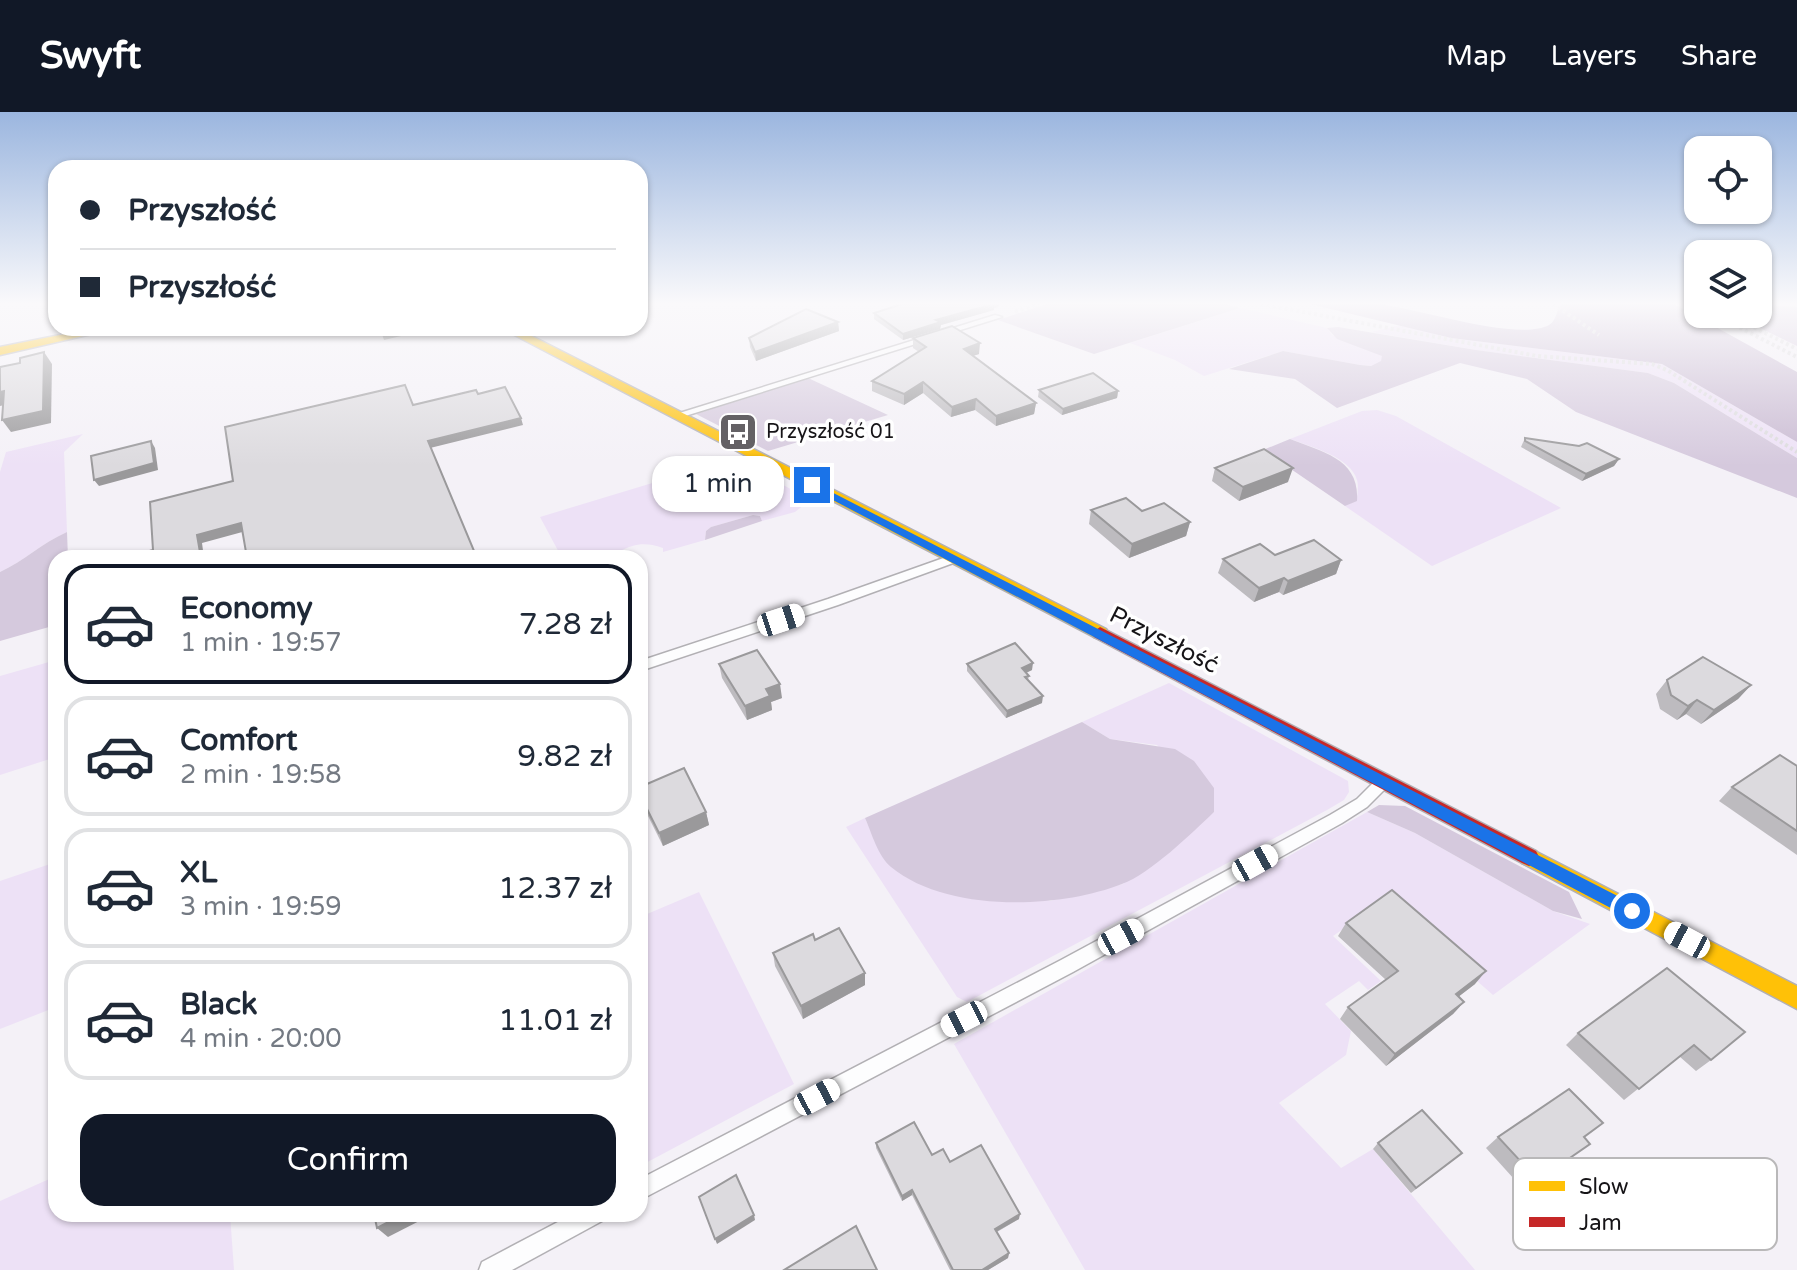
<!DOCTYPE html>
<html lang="en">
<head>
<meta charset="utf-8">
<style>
	:root { --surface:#fff; --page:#f2f2f3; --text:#1f2937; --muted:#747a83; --line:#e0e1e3; --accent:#111827 }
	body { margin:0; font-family:"Varela Round",sans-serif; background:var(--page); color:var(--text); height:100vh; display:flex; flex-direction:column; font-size:30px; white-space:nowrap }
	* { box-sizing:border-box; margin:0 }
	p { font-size:26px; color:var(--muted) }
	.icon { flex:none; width:44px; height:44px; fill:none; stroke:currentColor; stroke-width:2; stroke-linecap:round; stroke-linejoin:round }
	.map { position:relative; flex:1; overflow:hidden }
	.sheet { position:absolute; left:48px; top:438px; width:600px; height:672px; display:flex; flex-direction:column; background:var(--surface); border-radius:24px; box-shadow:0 2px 6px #0004 }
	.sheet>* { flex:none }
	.top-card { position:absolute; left:48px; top:48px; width:600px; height:176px; border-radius:24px; box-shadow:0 2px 6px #0004; display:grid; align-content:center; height:176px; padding:0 32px; background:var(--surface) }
	.buttons { position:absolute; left:1684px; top:24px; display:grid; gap:16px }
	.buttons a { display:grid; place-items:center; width:88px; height:88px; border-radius:16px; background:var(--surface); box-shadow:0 2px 6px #0004; font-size:40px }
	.end { position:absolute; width:36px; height:36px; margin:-18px; border:10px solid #1a73e8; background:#fff; box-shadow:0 0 0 4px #fff }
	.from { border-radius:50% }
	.bubble { position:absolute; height:56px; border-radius:24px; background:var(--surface); box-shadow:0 2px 6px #0004; font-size:26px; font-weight:600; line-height:56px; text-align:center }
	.car { position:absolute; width:24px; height:48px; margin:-24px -12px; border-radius:10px; box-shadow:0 0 6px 2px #0007; background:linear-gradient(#fff 24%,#345 0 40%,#fff 0 76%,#345 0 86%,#fff 0) }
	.top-card b { display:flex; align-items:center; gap:28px; height:76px; font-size:30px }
	.top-card b+b { border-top:2px solid var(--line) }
	.top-card i { width:20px; height:20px; background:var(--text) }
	ul { padding:14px 0 0; list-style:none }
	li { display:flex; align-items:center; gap:24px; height:120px; margin:0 16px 12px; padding:0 16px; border:4px solid var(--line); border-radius:24px }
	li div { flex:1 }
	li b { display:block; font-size:30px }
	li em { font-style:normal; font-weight:600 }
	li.selected { border-color:var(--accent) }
	li>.icon { width:72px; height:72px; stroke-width:1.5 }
	.cta { display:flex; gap:16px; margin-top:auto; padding:16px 32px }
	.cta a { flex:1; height:92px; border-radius:24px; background:var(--accent); color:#fff; font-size:32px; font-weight:600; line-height:92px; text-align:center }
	header { display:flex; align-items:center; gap:48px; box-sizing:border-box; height:112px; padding:0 40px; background:var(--accent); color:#fff }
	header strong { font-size:38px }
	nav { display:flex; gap:44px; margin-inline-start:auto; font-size:28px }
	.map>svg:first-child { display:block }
</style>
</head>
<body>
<header>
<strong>Swyft</strong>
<nav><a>Map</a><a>Layers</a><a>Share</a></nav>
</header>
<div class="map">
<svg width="1797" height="1158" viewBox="0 0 1797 1158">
	<rect width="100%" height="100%" fill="#f4f1f7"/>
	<!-- green -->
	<g fill="#ede1f6">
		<path d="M1240,196L1327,216L1332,223L1383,244L1381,250L1371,254L1360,253L1283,239L1204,264L1175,248L1130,231Z"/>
		<path d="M1401,213L1451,226L1662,252L1797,330V346L1674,271L1648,261L1476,238L1371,220Z"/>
		<path d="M1377,298L1396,304L1561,396L1432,454L1345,394L1357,388C1357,382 1359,374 1357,368C1351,345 1309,334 1290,327L1362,299Z"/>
		<path d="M83,322L64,340L67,420C42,431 24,449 0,460V360L6,340Z"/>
		<path d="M735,346L810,388L795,400L762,409L760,404L753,403L711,415L706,419L705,428L663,440V436C631,425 624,442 601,446C588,448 574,446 562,446L540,405Z"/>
		<path d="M56,548V645L0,663V564Z"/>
		<path d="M1169,571L1348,669L1349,680L1344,688L1327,698L967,890L957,885L846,715L865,706L879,738L1050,789L1123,772L1214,700L1157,633L1110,627L1082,610Z"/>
		<path d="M1367,700L1415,721L1553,799L1590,812L1493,883L1385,788L1333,824L1381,869L1368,878L1359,869L1325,892L1351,919L1346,943L1279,991L1341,1056L1373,1037L1475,1158H1085L954,932Z"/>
		<path d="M56,750V895L0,917V769Z"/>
		<path d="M699,780L794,972L640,1054V805Z"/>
		<path d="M56,1064V1102H230L234,1158H0V1089Z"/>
	</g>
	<!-- forest -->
	<g fill="#d5c9dd">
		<path d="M1047,192H1225L1240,196L1094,242L998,208Z"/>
		<path d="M1758,192L1797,195V234L1731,202H1758Z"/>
		<path d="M1338,215L1476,238L1648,261L1674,271L1797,346V386L1576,300L1527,267L1460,251L1337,296L1295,267L1229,257L1283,239L1360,253L1371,254L1381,249L1382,244L1337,227L1327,216Z"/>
		<path d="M808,266L888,303L768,339L696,302Z"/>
		<path d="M1290,327C1323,340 1360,347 1357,389L1345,394L1263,338Z"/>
		<path d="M753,403L760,404L762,409L705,428L706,419L711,415Z"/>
		<path d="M67,420L68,446H56V513L0,529V460C24,449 42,431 67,420Z"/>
		<path d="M1082,610L1110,627L1175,637L1194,649L1214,676V700C1192,721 1150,762 1122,772C1058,797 947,801 891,755C878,744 872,722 865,706Z"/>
		<path d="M1379,693L1405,694L1569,780L1582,807L1553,799L1415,721L1367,700Z"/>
	</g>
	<!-- water -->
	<path fill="#c9bad2" d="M1310,192C1333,192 1356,191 1378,192C1417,196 1518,230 1549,213C1557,208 1556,199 1561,192H1674L1797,260V330L1662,252L1451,226Z"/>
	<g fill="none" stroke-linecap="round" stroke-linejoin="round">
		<!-- lane casing -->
		<g stroke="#b2b0b4" stroke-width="3">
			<g id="lane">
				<path d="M995,203L1002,205L682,305L673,303Z"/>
				<path d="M952,443L958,447L956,450L838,493L640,559V549L828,487Z"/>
				<path d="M1384,663L1389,665L1392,669L1389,673L1367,695L1342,711L1073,860L640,1088V1067L1061,848L1330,703L1357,687L1379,665Z"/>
				<path d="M573,1102H606L602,1109L512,1158H479L482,1150Z"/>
			</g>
		</g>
		<!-- slow casing -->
		<g stroke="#b2b0b4" stroke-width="3">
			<g id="slow">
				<path d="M95,216H118L0,243V235Z"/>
				<path d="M501,216H516L1106,517L1108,521L1100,527L1094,525Z"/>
				<path d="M1529,736L1797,874V897L1522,751L1519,745L1522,739Z"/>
			</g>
		</g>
		<!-- jam casing -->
		<g stroke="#b2b0b4" stroke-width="3">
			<path id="jam" d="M1100,515L1536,739L1539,745L1536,751L1529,754L1522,751L1094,525L1092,521Z"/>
		</g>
		<!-- path -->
		<g stroke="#dcdbdd" stroke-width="4" stroke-dasharray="3 3" stroke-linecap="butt">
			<path d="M1261,192L1537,244L1652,252L1667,258L1797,340"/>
			<path d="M1553,192L1599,223"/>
			<path d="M1694,192L1698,195"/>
			<path d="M1015,200L1039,192"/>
			<path d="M1713,202L1797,245"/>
			<path d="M1727,202L1797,237"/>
		</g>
		<!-- lane -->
		<use href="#lane" fill="#fdfdfe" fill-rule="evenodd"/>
		<!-- slow -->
		<use href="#slow" fill="#ffc107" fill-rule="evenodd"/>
		<!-- jam -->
		<use href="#jam" fill="#c62828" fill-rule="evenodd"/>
	</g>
	<!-- wall -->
	<g fill="#bdbbbf">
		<path d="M998,195L994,196V198L941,213L940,217L903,228L874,207V201Z"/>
		<path d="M838,210L839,219L756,249L750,235L749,226Z"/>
		<path d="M913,226L979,242L973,244L1036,291L1034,302L996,314L975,298L951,305L923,281L904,293L872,279V269L919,240L913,236Z"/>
		<path d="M1039,278L1118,279L1117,286L1062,303L1038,285Z"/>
		<path d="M1525,326L1619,347L1614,354L1582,369L1521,335Z"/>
		<path d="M1215,356L1288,370L1239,389L1212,369Z"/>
		<path d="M1091,398L1142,399L1190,410L1186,424L1129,446L1089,412Z"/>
		<path d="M1275,443L1341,448L1336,462L1283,483L1279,480L1254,490L1218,461L1223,447Z"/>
		<path d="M719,552L782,586L771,590L772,598L747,608L722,566Z"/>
		<path d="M967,552L1032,558L1026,561L1029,564L1028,568L1042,591L1006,606L967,559Z"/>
		<path d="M1667,568L1751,573L1738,587L1701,612L1686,602L1677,608L1660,597L1656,582Z"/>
		<path d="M1797,654V743L1719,689L1732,675Z"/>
		<path d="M640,675L706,700L709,713L663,734L641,690Z"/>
		<path d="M1346,811L1475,872L1458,885L1464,890L1453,902L1386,954L1340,907L1348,895L1386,868L1338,824Z"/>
		<path d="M815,828L865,861V873L803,907L775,854L773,841Z"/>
		<path d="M1667,856L1711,948L1696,959L1679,944L1624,988L1566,933L1578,921Z"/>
		<path d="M1498,1025L1584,1026L1590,1032L1524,1078L1486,1036Z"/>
		<path d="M876,1031L932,1043L950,1050L1019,1107L997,1120L1009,1141L1008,1146L988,1158H950L912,1083L902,1089L876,1036Z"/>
		<path d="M1378,1031L1456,1046L1411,1081L1373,1037Z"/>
	</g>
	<!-- shaded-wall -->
	<g fill="#9a999b">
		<path d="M992,192H999L998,195L994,196V198L941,213L940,217L903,228V222L936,208Z"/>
		<path d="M838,210L839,219L756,249L755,240Z"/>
		<path d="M407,216H430L431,217L384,228L382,222Z"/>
		<path d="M980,231L979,242L963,247L964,237Z"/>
		<path d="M44,240L52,252L51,311L11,320L2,308Z"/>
		<path d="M923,270V281L904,293V282Z"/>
		<path d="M4,279L13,291L0,294V280Z"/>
		<path d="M1118,279L1117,286L1062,303L1063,297Z"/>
		<path d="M976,287L975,298L951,305L952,295Z"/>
		<path d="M1036,291L1034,302L996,314V304Z"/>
		<path d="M521,306L523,313L430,336L428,329Z"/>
		<path d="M151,329L155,336L158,358L99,374L94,368Z"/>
		<path d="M1619,347L1614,354L1582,369L1586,362Z"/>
		<path d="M1293,356L1288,370L1239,389L1243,375Z"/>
		<path d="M1190,410L1186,424L1129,446L1132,432Z"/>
		<path d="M241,411L246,419L202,431L204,446H201L197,423Z"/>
		<path d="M1341,448L1336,462L1283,483L1288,469Z"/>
		<path d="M1284,466L1279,480L1254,490L1259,476Z"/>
		<path d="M1033,551L1032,558L1021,563L1022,556Z"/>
		<path d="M780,572L782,586L771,590L772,598L747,608L745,594L766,577Z"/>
		<path d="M1751,573L1738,587L1701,612L1714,598Z"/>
		<path d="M1043,584L1042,591L1006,606L1007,599Z"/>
		<path d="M1697,588L1686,602L1677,608L1688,594Z"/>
		<path d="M706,700L709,713L663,734L659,721Z"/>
		<path d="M1486,859L1475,872L1445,895L1456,882Z"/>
		<path d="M865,861V873L803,907L801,894Z"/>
		<path d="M1464,890L1453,902L1386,954L1395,942Z"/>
		<path d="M912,1078V1083L902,1089V1084Z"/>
		<path d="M404,1102H433L388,1125L377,1116Z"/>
		<path d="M1020,1102L1019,1107L994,1121L995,1117Z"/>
		<path d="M754,1103L755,1108L717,1132L715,1127Z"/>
		<path d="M1009,1141L1008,1146L988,1158H982Z"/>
	</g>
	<!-- building -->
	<g fill="#dcdade" stroke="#9a999b" stroke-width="2">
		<path d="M902,192H994L936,208L941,210L903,222L874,201Z"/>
		<path d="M806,197L838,210L755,240L749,226Z"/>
		<path d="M952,214L980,231L964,237L1036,291L996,304L976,287L952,295L923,270L904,282L872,269L926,235L913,226Z"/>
		<path d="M379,216H407L382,222Z"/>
		<path d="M44,240L43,299L2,308L4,279L0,280V255L20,251V246Z"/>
		<path d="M1093,261L1118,279L1063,297L1039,278Z"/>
		<path d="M405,273L413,293L476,278L478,282L505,275L521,306L428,329L477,446H247L241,411L197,423L201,446H124L153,438L150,390L233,369L225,315Z"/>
		<path d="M1525,326L1579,334L1587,331L1619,347L1586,362L1525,329Z"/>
		<path d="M151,329L154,351L94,368L91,344Z"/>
		<path d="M1264,337L1293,356L1243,375L1215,356Z"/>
		<path d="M1126,386L1142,399L1164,391L1190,410L1132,432L1091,398Z"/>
		<path d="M1314,428L1341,448L1288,469L1284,466L1259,476L1223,447L1260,432L1275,443Z"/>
		<path d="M1015,531L1033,551L1022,556L1029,564L1025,565L1043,584L1007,599L967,552Z"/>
		<path d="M757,538L780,572L766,577L770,584L745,594L719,552Z"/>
		<path d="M1703,545L1751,573L1714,598L1697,588L1688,594L1671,583L1667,568Z"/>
		<path d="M1780,643L1797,654V719L1732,675Z"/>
		<path d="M684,656L706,700L659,721L640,683V675Z"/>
		<path d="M1392,778L1486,859L1456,882L1464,890L1395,942L1348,895L1398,859L1346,811Z"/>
		<path d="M839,816L865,861L801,894L773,841L813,822L815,828Z"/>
		<path d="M1667,856L1745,920L1711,948L1694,933L1639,977L1578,921Z"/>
		<path d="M1569,977L1603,1011L1584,1025L1590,1032L1538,1068L1498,1025Z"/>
		<path d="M1422,998L1462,1041L1416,1076L1378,1031Z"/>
		<path d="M914,1010L932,1043L943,1037L950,1050L981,1033L1020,1102L995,1117L1009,1141L982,1158H953L912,1078L902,1084L876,1031Z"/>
		<path d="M736,1063L754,1103L715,1127L699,1085Z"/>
		<path d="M374,1102H404L377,1116Z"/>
		<path d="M856,1114L877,1158H784Z"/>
	</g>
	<!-- sky -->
	<linearGradient id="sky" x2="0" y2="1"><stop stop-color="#9bb6df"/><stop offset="0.54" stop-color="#faf9fb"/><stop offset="1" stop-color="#faf9fb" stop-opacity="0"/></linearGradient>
	<rect width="1797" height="354" fill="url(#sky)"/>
	<!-- route -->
	<path fill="#1a73e8" d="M812,370L1637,794V804H1626L808,375V371Z"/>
	<!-- icons -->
	<defs>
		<g id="bus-square" transform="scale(2)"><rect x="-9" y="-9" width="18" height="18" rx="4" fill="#646165" stroke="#fff"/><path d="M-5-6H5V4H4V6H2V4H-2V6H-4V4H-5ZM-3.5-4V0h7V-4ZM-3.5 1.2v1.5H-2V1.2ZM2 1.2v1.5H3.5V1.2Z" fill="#fff"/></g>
	</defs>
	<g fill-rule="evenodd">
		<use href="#bus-square" x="738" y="320"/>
	</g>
	<g text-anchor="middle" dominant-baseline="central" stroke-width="7" stroke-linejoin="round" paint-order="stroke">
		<!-- far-poi labels -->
		<g font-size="20" fill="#161417" stroke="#fff" text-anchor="start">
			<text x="766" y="320">Przyszłość 01</text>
		</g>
		<!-- street labels -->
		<g font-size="24" fill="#161417" stroke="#fff">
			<text transform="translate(1164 528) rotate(27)">Przyszłość</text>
		</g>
	</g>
	<!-- legend -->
	<rect x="1513" y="1046" width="264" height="92" rx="12" fill="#fff" stroke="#b9b8b9" stroke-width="2"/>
	<rect x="1529" y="1069" width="36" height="10" fill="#ffc107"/>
	<rect x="1529" y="1105" width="36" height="10" fill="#c62828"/>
	<g font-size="22" fill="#161417">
		<text x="1579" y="1082">Slow</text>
		<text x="1579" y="1118">Jam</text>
	</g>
</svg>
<div class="buttons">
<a><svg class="icon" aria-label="locate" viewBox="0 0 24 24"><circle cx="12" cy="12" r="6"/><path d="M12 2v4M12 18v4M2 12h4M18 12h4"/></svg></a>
<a><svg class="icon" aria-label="layers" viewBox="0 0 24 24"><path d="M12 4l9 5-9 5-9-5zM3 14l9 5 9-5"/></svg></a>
</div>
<i class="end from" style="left:1632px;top:799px"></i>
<i class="end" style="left:812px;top:373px"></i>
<div class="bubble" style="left:652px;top:344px;width:132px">1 min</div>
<i class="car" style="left:781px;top:508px;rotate:72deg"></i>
<i class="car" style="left:1255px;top:751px;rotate:61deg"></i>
<i class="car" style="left:1121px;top:825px;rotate:62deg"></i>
<i class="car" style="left:1687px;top:828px;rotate:298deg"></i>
<i class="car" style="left:964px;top:907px;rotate:243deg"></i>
<i class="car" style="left:817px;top:985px;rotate:62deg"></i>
<div class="top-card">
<b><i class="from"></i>Przyszłość</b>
<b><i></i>Przyszłość</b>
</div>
<section class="sheet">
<ul>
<li class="selected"><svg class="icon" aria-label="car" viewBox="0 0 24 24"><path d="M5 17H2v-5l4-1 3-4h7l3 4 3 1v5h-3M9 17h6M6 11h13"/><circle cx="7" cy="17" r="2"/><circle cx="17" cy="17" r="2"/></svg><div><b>Economy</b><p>1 min · 19:57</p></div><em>7.28 zł</em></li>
<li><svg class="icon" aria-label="car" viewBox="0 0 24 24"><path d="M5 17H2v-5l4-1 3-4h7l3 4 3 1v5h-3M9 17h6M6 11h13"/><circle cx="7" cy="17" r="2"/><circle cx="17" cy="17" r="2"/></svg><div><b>Comfort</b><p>2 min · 19:58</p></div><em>9.82 zł</em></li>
<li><svg class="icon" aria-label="car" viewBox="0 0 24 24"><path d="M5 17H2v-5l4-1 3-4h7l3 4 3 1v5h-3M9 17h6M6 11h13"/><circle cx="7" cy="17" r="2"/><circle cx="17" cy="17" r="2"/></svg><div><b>XL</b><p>3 min · 19:59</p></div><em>12.37 zł</em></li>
<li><svg class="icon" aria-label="car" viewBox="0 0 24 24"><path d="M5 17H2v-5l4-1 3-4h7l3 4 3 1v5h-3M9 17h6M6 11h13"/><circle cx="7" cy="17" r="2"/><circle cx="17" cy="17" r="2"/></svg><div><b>Black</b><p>4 min · 20:00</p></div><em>11.01 zł</em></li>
</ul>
<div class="cta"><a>Confirm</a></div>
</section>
</div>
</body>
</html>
